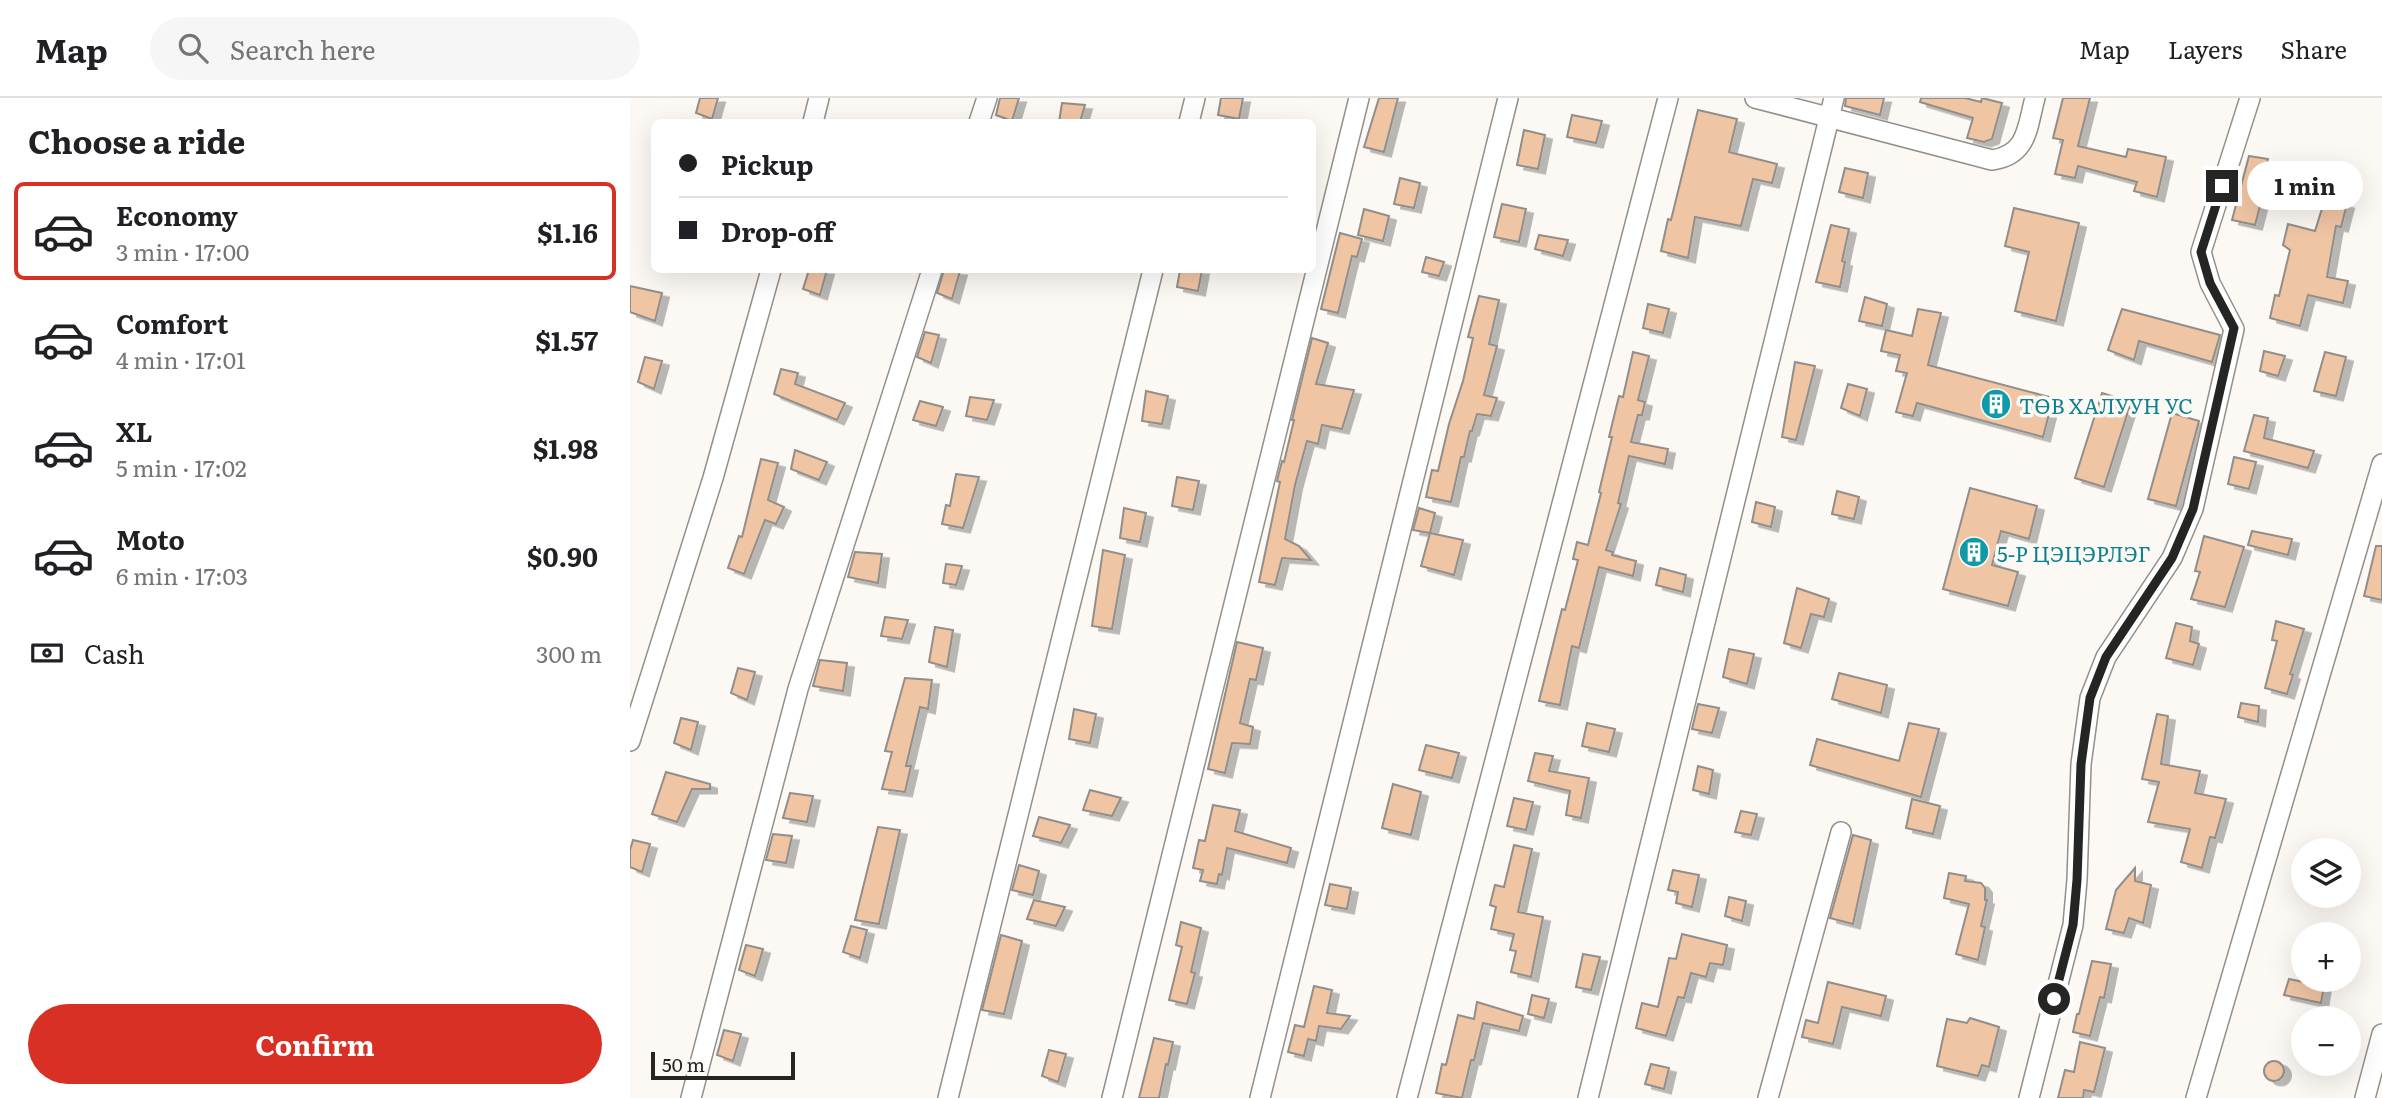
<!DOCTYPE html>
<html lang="en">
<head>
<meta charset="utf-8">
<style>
	:root { --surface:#fff; --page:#f6f6f6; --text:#202124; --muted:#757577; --line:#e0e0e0; --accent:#d93025 }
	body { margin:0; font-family:Literata,serif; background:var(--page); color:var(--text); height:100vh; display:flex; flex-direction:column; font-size:26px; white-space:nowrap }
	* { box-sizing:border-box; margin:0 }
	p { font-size:23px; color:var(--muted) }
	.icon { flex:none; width:38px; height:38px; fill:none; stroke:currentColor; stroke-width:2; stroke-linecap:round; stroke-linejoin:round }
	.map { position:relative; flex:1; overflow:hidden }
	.drawer { display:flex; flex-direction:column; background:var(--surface); width:630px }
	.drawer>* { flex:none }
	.hud { position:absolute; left:21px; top:21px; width:665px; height:154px; border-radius:10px; box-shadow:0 7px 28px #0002; display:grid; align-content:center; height:154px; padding:0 28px; background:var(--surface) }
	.controls { position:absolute; left:1661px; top:740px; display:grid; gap:14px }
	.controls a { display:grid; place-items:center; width:70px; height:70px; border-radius:50%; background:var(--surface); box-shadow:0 7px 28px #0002; font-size:35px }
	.scale { position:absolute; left:21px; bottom:18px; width:144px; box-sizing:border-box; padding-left:7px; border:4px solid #252523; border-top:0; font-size:19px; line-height:24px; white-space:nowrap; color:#252523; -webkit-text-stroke:5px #fcf9f4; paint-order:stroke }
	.end { position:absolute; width:32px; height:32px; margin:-16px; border:9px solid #252523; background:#fff; box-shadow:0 0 0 4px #fff }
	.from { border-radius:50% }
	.bubble { position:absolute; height:49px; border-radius:24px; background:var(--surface); box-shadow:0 7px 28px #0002; font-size:23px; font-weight:700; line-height:49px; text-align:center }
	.hud b { display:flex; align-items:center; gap:24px; height:66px; font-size:26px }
	.hud b+b { border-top:2px solid var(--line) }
	.hud i { width:18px; height:18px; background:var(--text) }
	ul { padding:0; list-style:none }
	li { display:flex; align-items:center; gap:21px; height:98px; margin:0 14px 10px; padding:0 14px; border:4px solid transparent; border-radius:10px }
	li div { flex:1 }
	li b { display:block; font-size:26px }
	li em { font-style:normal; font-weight:700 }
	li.on { border-color:var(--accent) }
	li>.icon { width:63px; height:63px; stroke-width:1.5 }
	h2 { padding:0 28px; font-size:32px; line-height:84px }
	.pay { display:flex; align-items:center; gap:18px; height:77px; padding:0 28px; font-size:26px }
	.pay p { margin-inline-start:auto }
	.action { display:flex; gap:14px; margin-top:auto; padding:14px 28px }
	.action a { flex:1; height:80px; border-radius:42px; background:var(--accent); color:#fff; font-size:28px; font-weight:700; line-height:80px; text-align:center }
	header { display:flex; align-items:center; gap:42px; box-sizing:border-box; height:98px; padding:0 35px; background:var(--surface); border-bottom:2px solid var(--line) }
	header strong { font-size:33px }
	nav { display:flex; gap:38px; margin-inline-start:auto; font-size:24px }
	.search { width:490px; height:63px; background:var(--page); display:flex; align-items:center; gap:18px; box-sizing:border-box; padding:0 24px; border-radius:38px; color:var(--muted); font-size:26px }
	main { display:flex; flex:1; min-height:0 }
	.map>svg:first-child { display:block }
</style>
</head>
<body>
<header>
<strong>Map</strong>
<div class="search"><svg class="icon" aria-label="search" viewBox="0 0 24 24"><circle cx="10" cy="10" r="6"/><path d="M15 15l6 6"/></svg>Search here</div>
<nav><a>Map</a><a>Layers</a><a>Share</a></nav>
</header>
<main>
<section class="drawer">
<h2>Choose a ride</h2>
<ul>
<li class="on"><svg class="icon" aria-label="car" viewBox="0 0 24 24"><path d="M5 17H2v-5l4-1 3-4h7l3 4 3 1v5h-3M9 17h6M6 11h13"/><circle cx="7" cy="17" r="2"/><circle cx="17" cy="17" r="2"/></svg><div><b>Economy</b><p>3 min · 17:00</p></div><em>$1.16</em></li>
<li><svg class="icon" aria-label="car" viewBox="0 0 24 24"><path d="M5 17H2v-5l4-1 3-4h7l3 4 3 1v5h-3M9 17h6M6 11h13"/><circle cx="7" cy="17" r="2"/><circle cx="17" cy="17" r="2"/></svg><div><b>Comfort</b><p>4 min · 17:01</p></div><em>$1.57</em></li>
<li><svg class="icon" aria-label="car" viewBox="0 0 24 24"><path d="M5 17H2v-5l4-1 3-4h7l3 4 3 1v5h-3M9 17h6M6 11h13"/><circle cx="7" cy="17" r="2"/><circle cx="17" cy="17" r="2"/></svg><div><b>XL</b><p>5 min · 17:02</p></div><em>$1.98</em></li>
<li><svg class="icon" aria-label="car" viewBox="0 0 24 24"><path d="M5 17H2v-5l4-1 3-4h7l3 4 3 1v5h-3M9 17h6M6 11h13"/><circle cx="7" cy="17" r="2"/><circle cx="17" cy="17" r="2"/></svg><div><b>Moto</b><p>6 min · 17:03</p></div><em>$0.90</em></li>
</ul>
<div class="pay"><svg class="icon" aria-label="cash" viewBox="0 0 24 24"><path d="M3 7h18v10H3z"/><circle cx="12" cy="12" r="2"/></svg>Cash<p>300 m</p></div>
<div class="action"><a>Confirm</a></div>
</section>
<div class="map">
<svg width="1752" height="1000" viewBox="0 0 1752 1000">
	<defs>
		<filter id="shadow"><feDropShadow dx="7" dy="4.5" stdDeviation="0" flood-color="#0004"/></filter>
	</defs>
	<rect width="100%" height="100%" fill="#fcf9f4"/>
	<!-- building -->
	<g fill="#f0c5a4" stroke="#928e8a" stroke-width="2" filter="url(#shadow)">
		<path d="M70,0H88L82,21L66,15Z"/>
		<path d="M370,0H389L382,23L366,17Z"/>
		<path d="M591,0H613L609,21L588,17Z"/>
		<path d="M749,0H768L754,54L734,49Z"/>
		<path d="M1216,0H1254L1250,17L1215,8Z"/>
		<path d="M1291,0H1335L1351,4L1352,0L1372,5L1362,41L1354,44L1337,40L1343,20L1290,4Z"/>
		<path d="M1433,0H1460L1448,48L1496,59L1498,51L1536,59L1527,99L1504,93L1507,84L1448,68L1445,80L1425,76L1433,42L1423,40Z"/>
		<path d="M432,5L455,7L450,24H429Z"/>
		<path d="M1068,12L1107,21L1099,54L1147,66L1142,85L1123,81L1111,128L1065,119L1058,160L1031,153L1038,121L1041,122Z"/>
		<path d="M942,17L972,23L966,45L937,39Z"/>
		<path d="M894,32L915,37L908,71L887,67Z"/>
		<path d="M1619,58L1638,61L1635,72L1665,80L1659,100L1634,93L1625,127L1602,122Z"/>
		<path d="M1215,70L1238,75L1233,100L1209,94Z"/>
		<path d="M770,80L790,85L784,110L764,106Z"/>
		<path d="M1695,101L1717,106L1711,129L1706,128L1697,179L1718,183L1713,205L1678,197L1670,228L1640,220L1645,197L1649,198L1660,152L1653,147L1658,126L1685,133Z"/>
		<path d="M872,106L896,111L889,144L864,139Z"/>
		<path d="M1384,110L1449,125L1426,223L1385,213L1399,154L1375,148Z"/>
		<path d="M734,111L759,118L753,143L728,137Z"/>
		<path d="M1201,127L1219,131L1212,163L1215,164L1210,189L1186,184Z"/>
		<path d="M710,135L732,141L727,159L722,158L708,215L691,211Z"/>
		<path d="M909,137L938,142L933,158L905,151Z"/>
		<path d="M796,159L814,164L809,178L792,174Z"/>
		<path d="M179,172H197L190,197L173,191Z"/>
		<path d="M314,172L330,173L322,201L307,195Z"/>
		<path d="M550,172H572L568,193L547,189Z"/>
		<path d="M0,188L32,195L25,223L0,214Z"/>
		<path d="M849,198L869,202L859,246L867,248L854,297L867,300L861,318L847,316L842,333H840L834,359H831L821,404L796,399L802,372L808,373L819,326L833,283L843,240L838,239Z"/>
		<path d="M1235,199L1257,206L1252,228L1229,223Z"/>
		<path d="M1018,206L1039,211L1033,235L1013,230Z"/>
		<path d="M1288,211L1311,215L1298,267L1423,300L1413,339L1287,305L1283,318L1266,314L1277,275L1266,273L1270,257L1251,253L1256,232L1282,238Z"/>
		<path d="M1492,211L1590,237L1582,264L1509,243L1504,262L1478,252Z"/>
		<path d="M295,234L309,237L301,265L287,259Z"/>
		<path d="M682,240L698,245L686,286L724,292L712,331L692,327L688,346L677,343L665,387L655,441L669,448L681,462L652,460L645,487L629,484L650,384L647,383L652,363L654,364L664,322H662Z"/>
		<path d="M1634,253L1655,258L1648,278L1630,273Z"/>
		<path d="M1003,254L1019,258L1008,302L1015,304L1012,317H1008L1001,344L1038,351L1035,366L999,358L988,405L991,406L976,452L983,454L982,457L1006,463L1003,478L969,469L949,550L942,548L930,607L909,603L932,511L935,512L948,462L943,461L947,444L958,447L971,395L969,394L982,339H979L989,298L993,299Z"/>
		<path d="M1695,254L1716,259L1706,298L1684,293Z"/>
		<path d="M15,259L32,263L24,291L8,284Z"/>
		<path d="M1165,264L1185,268L1166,342L1152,339Z"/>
		<path d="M151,271L168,275L165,286L215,305L207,322L144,296Z"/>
		<path d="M1218,286L1237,291L1230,318L1211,310Z"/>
		<path d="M516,293L538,298L532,326L512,323Z"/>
		<path d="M1472,295L1501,304L1474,389L1445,380Z"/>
		<path d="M340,299L364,302L357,322L336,318Z"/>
		<path d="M290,303L313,309L306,328L283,322Z"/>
		<path d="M1542,315L1569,323L1546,408L1518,401Z"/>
		<path d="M1624,317L1638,320L1634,340L1684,353L1678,370L1614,353Z"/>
		<path d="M165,352L197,364L189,382L161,371Z"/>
		<path d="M1604,359L1626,364L1619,391L1598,386Z"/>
		<path d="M131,361L148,365L138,402L154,409L146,426L135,422L114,476L98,470L109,438L112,439Z"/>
		<path d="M326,376L349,379L333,430L312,426L316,407L320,408Z"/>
		<path d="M547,379L569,383L563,412L542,408Z"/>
		<path d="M1340,390L1407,408L1399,441L1371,433L1362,467L1388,474L1378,508L1313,491Z"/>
		<path d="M1207,393L1229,399L1224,421L1202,416Z"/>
		<path d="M1126,404L1145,409L1141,429L1122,424Z"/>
		<path d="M494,410L516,415L510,444L490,440Z"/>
		<path d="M789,410L805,415L800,435L783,432Z"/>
		<path d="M1622,433L1662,441L1658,457L1618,447Z"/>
		<path d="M800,435L833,442L824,477L791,468Z"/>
		<path d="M1574,438L1614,449L1595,509L1561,501L1570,474L1565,473Z"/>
		<path d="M1746,448H1752V502L1734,498Z"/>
		<path d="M473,452L495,457L482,531L462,528Z"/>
		<path d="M225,454L252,456L248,485L218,479Z"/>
		<path d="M316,466L332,468L326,487L313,485Z"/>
		<path d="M1030,470L1056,477L1053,494L1026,487Z"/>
		<path d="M1167,490L1199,501L1194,519L1181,516L1171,550L1154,545Z"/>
		<path d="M255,519L278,522L272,541L251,538Z"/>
		<path d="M1646,523L1674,531L1660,576L1663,577L1657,596L1635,590L1647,543L1642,542Z"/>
		<path d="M1546,525L1562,529L1560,543L1569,546L1563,567L1536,560Z"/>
		<path d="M305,529L323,532L317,569L299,564Z"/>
		<path d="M607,544L633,550L626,582L620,581L610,625L623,629L620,646L602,645L595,675L578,671Z"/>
		<path d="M1099,551L1124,556L1117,586L1093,579Z"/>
		<path d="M190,562L217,565L213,593L183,588Z"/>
		<path d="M108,570L125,574L117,602L101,595Z"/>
		<path d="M1209,575L1257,587L1251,615L1202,601Z"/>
		<path d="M275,580L302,582L298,611L290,609L276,668H281L275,694L252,691L262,654L255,653Z"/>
		<path d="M1611,605L1629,608L1628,624L1608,619Z"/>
		<path d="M1068,606L1089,610L1082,635L1062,631Z"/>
		<path d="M444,611L466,616L460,645L439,641Z"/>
		<path d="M1527,616L1538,618L1531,666L1570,673L1565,695L1596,701L1585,740L1580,739L1572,770L1551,764L1560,731L1518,724L1529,684L1512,681Z"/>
		<path d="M51,620L68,624L61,652L44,645Z"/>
		<path d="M957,625L985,631L979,654L952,648Z"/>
		<path d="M1279,625L1309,631L1291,699L1180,667L1187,641L1269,663Z"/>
		<path d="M796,647L829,655L822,680L789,672Z"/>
		<path d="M905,655L923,658L919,673L959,680L951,720L936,717L940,693L898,683Z"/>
		<path d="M1068,668L1083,672L1079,696L1063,692Z"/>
		<path d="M36,674L80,686V691H62L47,724L22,716Z"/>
		<path d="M763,686L791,694L781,737L752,730Z"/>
		<path d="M460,692L491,700L482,718L453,712Z"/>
		<path d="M160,695L183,698L177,724L153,720Z"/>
		<path d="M884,700L903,704L896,732L877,728Z"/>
		<path d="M1282,701L1310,708L1303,736L1276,730Z"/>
		<path d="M583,707L610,712L605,733L661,750L657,765L597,750L592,777L589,776L587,786L570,783L573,772L563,770L569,742L575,743Z"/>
		<path d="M1111,713L1127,716L1121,737L1105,734Z"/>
		<path d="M409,719L440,727L431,745L403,738Z"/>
		<path d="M248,729L270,732L249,826L225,822Z"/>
		<path d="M143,736L162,738L156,765L136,762Z"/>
		<path d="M1223,737L1241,742L1223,826L1200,820Z"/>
		<path d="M3,742L20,746L12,774L0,769V752Z"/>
		<path d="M884,747L902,751L888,814L913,819L901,879L881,874L886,853L880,852L884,836L861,831L866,809L860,807L865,787L874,789Z"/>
		<path d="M389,767L409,773L403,797L382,792Z"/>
		<path d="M1505,770V783L1521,787L1513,825L1499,820L1494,835L1476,831L1486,792Z"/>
		<path d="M1043,772L1069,777L1062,809L1046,805L1048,794L1038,792Z"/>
		<path d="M1319,775L1336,778L1335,783L1351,785L1355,790V802H1357L1351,828L1355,829L1348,862L1326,856L1339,806L1314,800Z"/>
		<path d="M700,786L721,790L717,811L695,807Z"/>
		<path d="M1099,799L1116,803L1112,823L1095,818Z"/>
		<path d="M404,802L435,809L426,828L397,821Z"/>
		<path d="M551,824L571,830L561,874L565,875L557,906L539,902L552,849L546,847Z"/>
		<path d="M221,828L237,832L230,860L213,854Z"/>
		<path d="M1052,836L1097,847L1093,867L1080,865L1076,879L1061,875L1054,900L1048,899L1036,938L1006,930L1012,905L1028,909L1039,860L1046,861Z"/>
		<path d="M371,837L392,843L374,916L352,912Z"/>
		<path d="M116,847L133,851L125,878L109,872Z"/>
		<path d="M953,856L970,859L961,892L946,889Z"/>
		<path d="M1462,863L1481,866L1474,900L1470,899L1460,938L1443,934L1447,916H1449Z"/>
		<path d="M1659,881L1694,888L1691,905L1654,897Z"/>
		<path d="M1198,884L1256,898L1251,918L1212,909L1203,946L1172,939L1176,922L1188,925Z"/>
		<path d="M684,888L702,892L697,915L720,918L711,931L689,928L686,943L678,941L674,958L658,954L665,927L674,929Z"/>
		<path d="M902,897L919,901L914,920L898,916Z"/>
		<path d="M847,904L893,918L889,933L853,925L844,962H841L832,1000L806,995L812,966L816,967L828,917L844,921Z"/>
		<path d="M1340,920L1369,929L1359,969L1352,967L1348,978L1307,968L1317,921L1337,925Z"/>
		<path d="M94,932L111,936L103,963L87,957Z"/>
		<path d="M524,940L543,944L538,967L536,966L529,1000H509Z"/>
		<path d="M1450,944L1475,950L1464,994L1454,992L1453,1000H1428L1435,972L1444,974Z"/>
		<path d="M419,952L436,956L428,984L412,978Z"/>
		<circle cx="1644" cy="973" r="10"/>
		<path d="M1021,966L1039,970L1034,991L1015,986Z"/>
	</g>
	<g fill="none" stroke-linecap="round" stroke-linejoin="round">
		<!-- minor casing -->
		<g stroke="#93908b" stroke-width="22">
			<g id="minor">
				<path d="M1125,0L1362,62C1398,57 1397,29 1405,0"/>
				<path d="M183,24L189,0"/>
				<path d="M349,24L357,0"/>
				<path d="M559,24L565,0"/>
				<path d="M0,643L83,380L141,172"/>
				<path d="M61,1000L168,591L302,172"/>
				<path d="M318,1000L523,172"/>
				<path d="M482,1000L729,0"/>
				<path d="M630,1000L878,0"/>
				<path d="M777,1000L1038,0"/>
				<path d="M958,1000L1204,0"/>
				<path d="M1138,1000L1211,734"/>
				<path d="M1399,1000L1443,827L1447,782L1451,666L1460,600L1476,559L1542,460L1563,411L1604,231L1580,185L1571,154L1620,0"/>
				<path d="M1566,1000L1752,366"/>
				<path d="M1735,1000L1752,936"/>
			</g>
		</g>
		<!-- minor -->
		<use href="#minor" stroke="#fff" stroke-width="19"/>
	</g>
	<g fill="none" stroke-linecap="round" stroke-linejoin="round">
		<!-- route -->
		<path stroke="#252523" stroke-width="9" d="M1424,901L1443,827L1447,782L1451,666L1460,600L1476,559L1542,460L1563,411L1604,230L1580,185L1571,154L1592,88"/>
	</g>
	<!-- icons -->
	<defs>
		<g id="building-disc" transform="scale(1.575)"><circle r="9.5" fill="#0f9aa8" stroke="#fcf9f4"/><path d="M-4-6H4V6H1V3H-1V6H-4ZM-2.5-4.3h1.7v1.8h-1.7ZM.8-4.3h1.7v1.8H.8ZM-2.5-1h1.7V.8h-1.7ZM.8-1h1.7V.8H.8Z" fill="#fff"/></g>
	</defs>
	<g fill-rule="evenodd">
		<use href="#building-disc" x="1366" y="306"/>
		<use href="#building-disc" x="1344" y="454"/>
	</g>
	<g text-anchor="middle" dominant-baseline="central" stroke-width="7" stroke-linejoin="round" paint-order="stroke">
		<!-- culture labels -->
		<g font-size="21" fill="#0d838f" stroke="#fcf9f4" text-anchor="start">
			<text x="1389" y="306">ТӨВ ХАЛУУН УС</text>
			<text x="1367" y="454">5-Р ЦЭЦЭРЛЭГ</text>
		</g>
	</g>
</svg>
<div class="controls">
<a><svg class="icon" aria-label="layers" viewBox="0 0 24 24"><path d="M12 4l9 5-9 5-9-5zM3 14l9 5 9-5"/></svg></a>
<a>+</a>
<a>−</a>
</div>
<div class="scale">50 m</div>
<i class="end from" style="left:1424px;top:901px"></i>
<i class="end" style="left:1592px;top:88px"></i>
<div class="bubble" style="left:1617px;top:63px;width:116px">1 min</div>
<div class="hud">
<b><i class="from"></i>Pickup</b>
<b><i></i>Drop-off</b>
</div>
</div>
</main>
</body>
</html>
